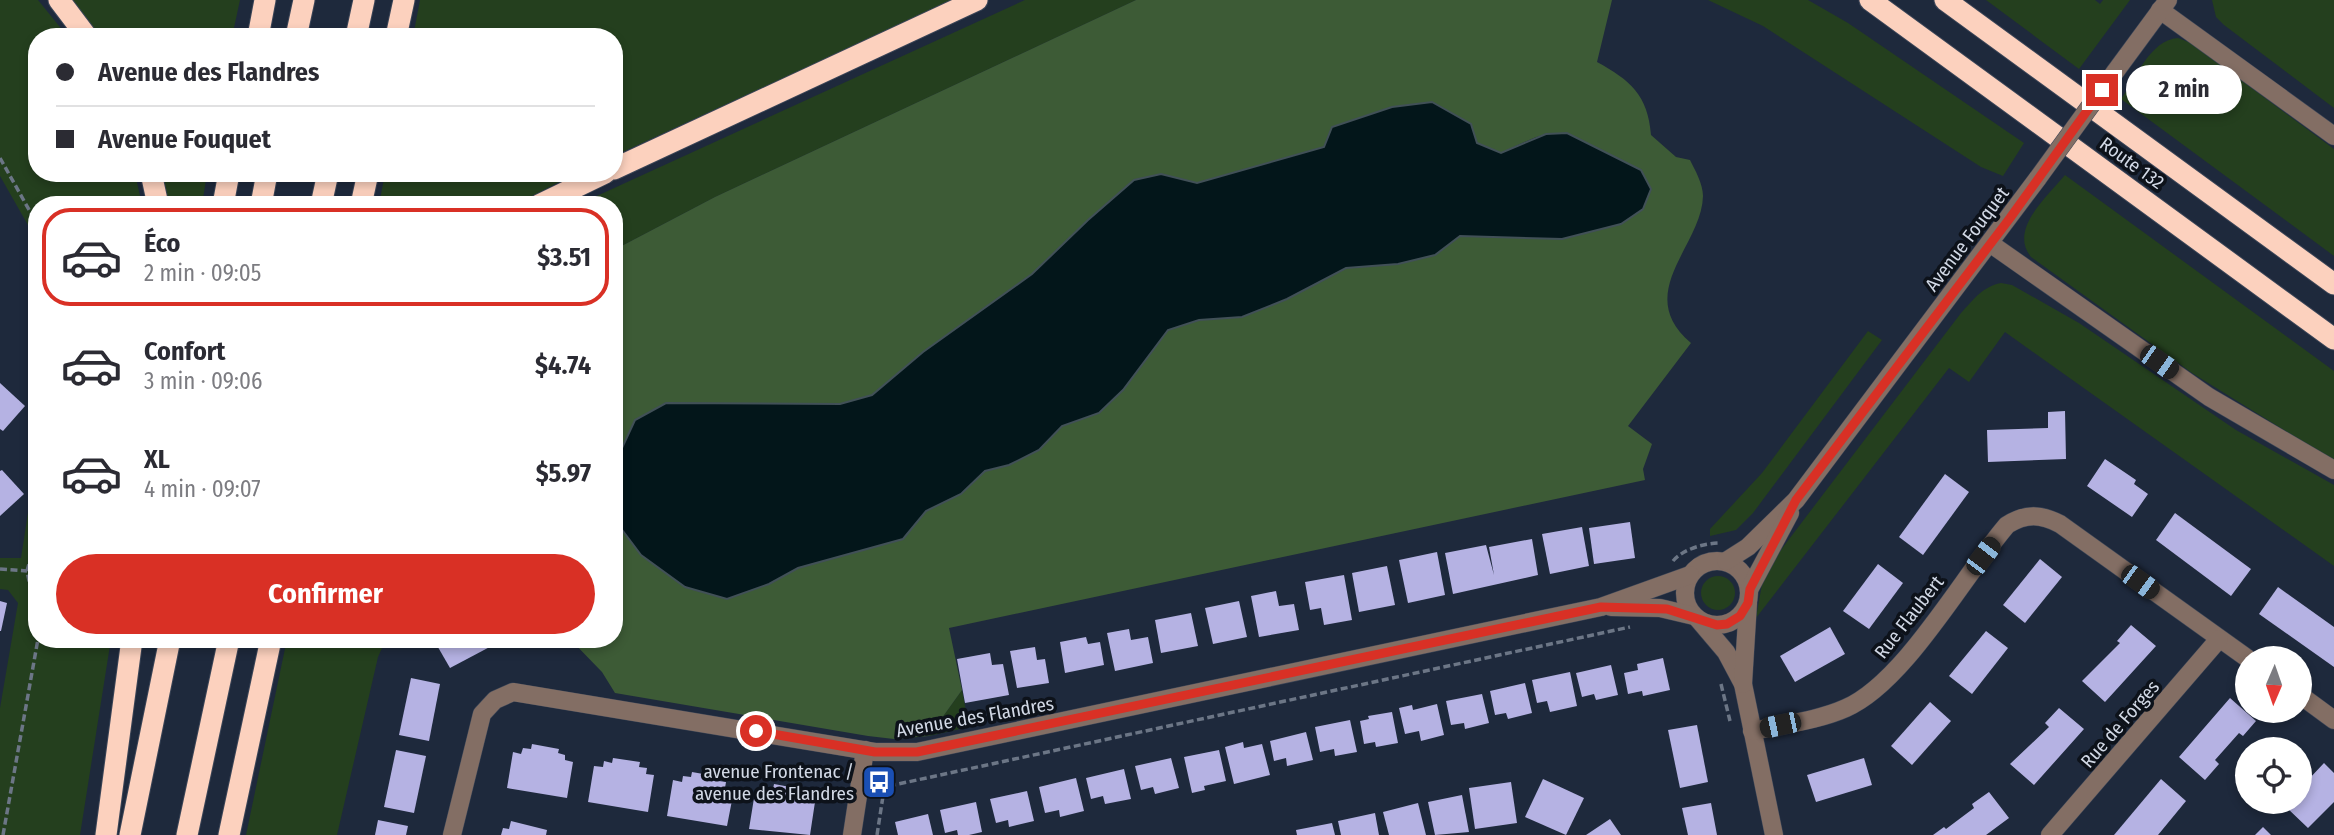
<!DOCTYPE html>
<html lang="fr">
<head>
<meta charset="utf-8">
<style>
	:root { --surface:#fff; --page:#f7f7f7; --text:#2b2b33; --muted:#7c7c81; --line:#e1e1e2; --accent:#d93025 }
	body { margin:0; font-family:"Fira Sans Condensed",sans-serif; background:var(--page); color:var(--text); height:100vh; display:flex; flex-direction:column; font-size:26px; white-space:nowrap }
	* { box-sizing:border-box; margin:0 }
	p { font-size:23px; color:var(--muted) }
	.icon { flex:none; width:38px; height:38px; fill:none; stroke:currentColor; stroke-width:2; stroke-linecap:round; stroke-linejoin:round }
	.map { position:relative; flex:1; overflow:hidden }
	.panel { position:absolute; left:28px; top:196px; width:595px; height:452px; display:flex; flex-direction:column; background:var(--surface); border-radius:28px; box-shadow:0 4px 10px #0003 }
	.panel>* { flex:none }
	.hud { position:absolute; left:28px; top:28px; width:595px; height:154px; border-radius:28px; box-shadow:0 4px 10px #0003; display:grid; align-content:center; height:154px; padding:0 28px; background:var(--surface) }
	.needle { width:46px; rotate:182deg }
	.tools { position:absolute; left:2235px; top:646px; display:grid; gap:14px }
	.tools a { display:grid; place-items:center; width:77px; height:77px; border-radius:50%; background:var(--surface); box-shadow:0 4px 10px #0003; font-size:35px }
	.end { position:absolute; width:32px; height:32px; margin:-16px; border:9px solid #d93025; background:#fff; box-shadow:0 0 0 4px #fff }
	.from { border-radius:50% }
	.bubble { position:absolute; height:49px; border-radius:24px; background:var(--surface); box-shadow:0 4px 10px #0003; font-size:23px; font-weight:700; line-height:49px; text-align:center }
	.car { position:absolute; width:21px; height:42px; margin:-21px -10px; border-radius:9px; box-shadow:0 0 5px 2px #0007; background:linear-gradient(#222 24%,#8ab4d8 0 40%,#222 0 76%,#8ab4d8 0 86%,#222 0) }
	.hud b { display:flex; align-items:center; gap:24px; height:66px; font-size:26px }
	.hud b+b { border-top:2px solid var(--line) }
	.hud i { width:18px; height:18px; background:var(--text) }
	ul { padding:12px 0 0; list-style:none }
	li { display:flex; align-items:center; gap:21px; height:98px; margin:0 14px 10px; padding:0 14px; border:4px solid transparent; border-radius:28px }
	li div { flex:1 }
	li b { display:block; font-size:26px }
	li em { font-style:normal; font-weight:700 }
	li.active { border-color:var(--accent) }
	li>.icon { width:63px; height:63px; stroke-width:1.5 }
	.primary-button { display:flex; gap:14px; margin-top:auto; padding:14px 28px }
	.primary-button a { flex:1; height:80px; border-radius:42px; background:var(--accent); color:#fff; font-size:28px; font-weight:700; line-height:80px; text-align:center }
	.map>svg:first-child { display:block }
</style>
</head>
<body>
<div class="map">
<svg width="2334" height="835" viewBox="0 0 2334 835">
	<rect width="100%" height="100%" fill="#1e293c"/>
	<!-- green -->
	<g fill="#243f1e">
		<path d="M0,0H38L68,37H37V173H135L142,205H37V241L0,176Z"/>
		<path d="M72,0H240L232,37H100Z"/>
		<path d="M420,0H953L614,156V37H413Z"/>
		<path d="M1025,0H1136L715,197L614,250V205H577Z"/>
		<path d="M1708,0H1808L1848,23L2024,143L2003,176L1981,167L1763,26Z"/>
		<path d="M1986,0H2095L2100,4L2103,0H2130L2079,69Z"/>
		<path d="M2212,0H2334V108L2224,25L2216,17Z"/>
		<path d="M2178,38L2191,43L2334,149V256L2121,99C2135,81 2149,40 2178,38Z"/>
		<path d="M161,173H207L202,205H167Z"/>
		<path d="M385,173H576L516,205H379Z"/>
		<path d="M2065,175L2334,371V461L2192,373L2031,257C2008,229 2049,195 2065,175Z"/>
		<path d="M2001,283L2012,285L2079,323L2236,430L2334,485V566L2005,332L1969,382L1949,368L1756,618L1762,584L1777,555L1961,313C1974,299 1982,287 2001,283Z"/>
		<path d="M1868,331L1882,340L1753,513L1736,530L1710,536V529L1762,473Z"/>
		<path d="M37,454V639H111L80,835H0V708L18,603L8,590L0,589V558H21Z"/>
		<circle cx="1718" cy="593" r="17"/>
		<path d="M287,639H386L378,657L337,835H246Z"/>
		<path d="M962,690L969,727L929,736Z"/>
	</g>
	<!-- forest -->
	<path fill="#3d5b36" d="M1136,0H1612L1597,62C1630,80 1648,95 1651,135L1676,157L1690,160C1695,170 1703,184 1703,196C1702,246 1632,293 1691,343L1628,426L1652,444L1643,469L1645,480L949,628L962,690L929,736L894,739L868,736L615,693L602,672L570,639H614V519L641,555L685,587L727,599L769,584L798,568L903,539L926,511L961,494L985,471L1009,465L1039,450L1062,426L1099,413L1123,390L1168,330L1199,320L1242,317L1287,299L1346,268L1398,264L1435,255L1460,236L1562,239L1621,224L1643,209C1619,180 1591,126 1547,134C1532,137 1515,147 1501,153L1476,143L1325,147L1197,183L1161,174L1134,180L1088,220L1032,274L923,352L872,395L841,404L790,405L616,463L614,471V250L715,197Z"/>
	<!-- water -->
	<path fill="#03161a" stroke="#415057" stroke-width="2" d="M1432,102L1471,124L1477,143L1501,153L1546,134L1567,133L1641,170L1651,189L1643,209L1621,224L1562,239L1460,236L1435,255L1398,264L1346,268L1287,299L1242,317L1199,320L1168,330L1123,390L1099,413L1062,426L1039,450L1009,465L985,471L961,494L926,511L903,539L798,568L769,584L727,599L685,587L641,555L614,519L615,463L635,420L666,403L840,404L872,395L923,352L1032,274L1088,220L1134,180L1161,174L1197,183L1324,147L1332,127L1392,107Z"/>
	<!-- building -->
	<g fill="#b5b2e3">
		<path d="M0,383L25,406L3,431L0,429Z"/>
		<path d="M2065,411L2066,459L1988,462L1987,430L2048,428V412Z"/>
		<path d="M2105,459L2136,480L2134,484L2148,494L2132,517L2087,486Z"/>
		<path d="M2,470L24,494L0,516V471Z"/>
		<path d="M1945,474L1969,492L1923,555L1899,537Z"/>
		<path d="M2175,513L2251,569L2231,596L2156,540Z"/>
		<path d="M1630,522L1635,558L1594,564L1589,528Z"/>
		<path d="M1582,527L1589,566L1550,574L1542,534Z"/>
		<path d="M1532,539L1538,575L1453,594L1445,553L1486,545L1494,575L1489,547Z"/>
		<path d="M1437,552L1445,595L1408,603L1399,560Z"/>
		<path d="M2040,559L2062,577L2025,623L2003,605Z"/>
		<path d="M1878,564L1903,583L1869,629L1843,611Z"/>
		<path d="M1387,566L1395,605L1359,612L1352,573Z"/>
		<path d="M1344,575L1352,620L1324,625L1321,608L1310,610L1305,582Z"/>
		<path d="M2278,587L2334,627V667L2259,614Z"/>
		<path d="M1276,591L1279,606L1294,604L1299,630L1259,637L1251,596Z"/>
		<path d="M0,601L7,603L1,631H0Z"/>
		<path d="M1239,601L1247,637L1213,644L1205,608Z"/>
		<path d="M1191,613L1198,646L1161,653L1155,620Z"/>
		<path d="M2131,625L2156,646L2105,702L2082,681L2120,643L2117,641Z"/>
		<path d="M1830,627L1845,654L1795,682L1780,656Z"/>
		<path d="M1129,629L1131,640L1148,637L1153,663L1115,671L1107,633Z"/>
		<path d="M1986,631L2008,648L1972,694L1949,676Z"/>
		<path d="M1086,637L1088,644L1100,642L1104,665L1065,673L1060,642Z"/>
		<path d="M441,639H500L501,641L450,668L435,642Z"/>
		<path d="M1035,647L1037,660L1045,659L1049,683L1017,688L1010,651Z"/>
		<path d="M990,653L992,665L1003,664L1009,695L965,703L957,659Z"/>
		<path d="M1663,658L1670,690L1643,696L1642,691L1628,694L1624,673L1638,670L1637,664Z"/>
		<path d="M1611,665L1618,695L1596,700L1594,694L1582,697L1576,673Z"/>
		<path d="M1570,672L1577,706L1550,712L1547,701L1537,703L1532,680Z"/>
		<path d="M411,678L440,684L429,741L399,735Z"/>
		<path d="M1525,683L1532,713L1508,719L1506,713L1495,715L1490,691Z"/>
		<path d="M1482,694L1489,723L1465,729L1464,723L1451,725L1446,701Z"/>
		<path d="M2230,698L2256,721L2243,736L2239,733L2215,760L2219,764L2205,780L2179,757Z"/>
		<path d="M1930,702L1951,721L1912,765L1891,746Z"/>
		<path d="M1437,704L1444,735L1421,741L1419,731L1405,734L1399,708L1412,705L1413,710Z"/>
		<path d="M2059,708L2084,729L2034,785L2010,764L2049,727L2045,723Z"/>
		<path d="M1392,712L1398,743L1376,747L1375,742L1364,744L1360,721L1369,719L1368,716Z"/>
		<path d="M1350,720L1357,752L1335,756L1334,749L1320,752L1315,727Z"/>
		<path d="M1697,725L1708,782L1680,788L1668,730Z"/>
		<path d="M1306,732L1313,760L1287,766L1286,758L1274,761L1270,741Z"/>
		<path d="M1243,742L1244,748L1262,744L1270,775L1234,784L1225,747Z"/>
		<path d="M532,744L559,749L558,753L565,755V760L573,762L567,798L507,788L513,752L521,754L523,748L531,749Z"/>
		<path d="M396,750L426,756L414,813L384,807Z"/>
		<path d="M1219,750L1226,781L1204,786L1205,790L1192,793L1184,757Z"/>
		<path d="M613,758L640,762L639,767L647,768L646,774L654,775L648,812L588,802L594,766L603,767L604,761L612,763Z"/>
		<path d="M1171,758L1179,788L1155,794L1153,787L1141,790L1135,766Z"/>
		<path d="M1864,758L1872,785L1816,802L1807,775Z"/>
		<path d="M2324,763L2334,773V802L2308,828L2286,807L2292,802H2300V793L2311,782L2308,780Z"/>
		<path d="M1124,769L1131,799L1105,804L1103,796L1091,799L1086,778Z"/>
		<path d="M692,772L720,777L719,781L726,782L725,788L734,790L727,826L667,816L673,780L682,782L683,776L691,777Z"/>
		<path d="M1076,778L1084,811L1060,817L1059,810L1045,813L1039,787Z"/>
		<path d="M1543,779L1584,798L1566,835L1525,817Z"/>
		<path d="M2161,779L2186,801L2158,835H2114Z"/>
		<path d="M1511,782L1517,823L1475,829L1469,788Z"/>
		<path d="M774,784L801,789L800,794L808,795L807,801L815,802L810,835L749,829L755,792L764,794L765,788L773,789Z"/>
		<path d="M1027,791L1034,821L1009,827L1008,820L996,823L990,799Z"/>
		<path d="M1989,792L2009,818L1986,835H1933L1944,827L1946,829L1974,808L1972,804Z"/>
		<path d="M1462,795L1469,832L1435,835L1428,802Z"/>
		<path d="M976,802L982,832L969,835H958L957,830L945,833L940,810Z"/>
		<path d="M1418,803L1426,835H1389L1383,812Z"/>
		<path d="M1711,803L1717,835H1688L1682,808Z"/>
		<path d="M1375,813L1379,835H1341L1338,821Z"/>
		<path d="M928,814L933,835H898L895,822Z"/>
		<path d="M1610,819L1621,835H1586Z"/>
		<path d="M378,820L408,826L406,835H375Z"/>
		<path d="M511,821L547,830L546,835H501L503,828L509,829Z"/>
		<path d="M1332,823L1335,835H1297L1296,830Z"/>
		<path d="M2263,827L2271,835H2255Z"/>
	</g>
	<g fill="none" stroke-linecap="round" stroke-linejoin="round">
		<!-- minor casing -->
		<g stroke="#3b4557" stroke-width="19">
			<g id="minor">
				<path d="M2160,10L2334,136"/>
				<path d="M2115,72L2168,0"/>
				<path d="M1991,244L2209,397L2334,470"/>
				<circle cx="1717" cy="593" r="32"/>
				<path d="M1726,561L1748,547L1796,500L2038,178"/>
				<path d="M1750,588L1790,513"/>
				<path d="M1611,607L1660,608L1694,616"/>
				<path d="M1698,619L1726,652L1743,684L1774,835"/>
				<path d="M1743,684L1748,603"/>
				<path d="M2300,695L2334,720"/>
				<path d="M1752,731C1783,724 1817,721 1846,708C1905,682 1963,576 2007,525C2026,513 2041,514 2060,524L2247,658"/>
				<path d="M452,835L482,714L495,700L513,692L875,752H917L1601,607L1690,575"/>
				<path d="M852,835L865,750"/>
				<path d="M2050,835L2219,639"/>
			</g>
		</g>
		<!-- highway casing -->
		<g stroke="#3b4557" stroke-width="23">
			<g id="highway">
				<path d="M59,0L87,37"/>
				<path d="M1870,0L2334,339"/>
				<path d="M1945,0L2334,284"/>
				<path d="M258,37L265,0"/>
				<path d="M296,37L304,0"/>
				<path d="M356,37L364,0"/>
				<path d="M396,37L404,0"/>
				<path d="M614,169L977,0"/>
				<path d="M151,173L158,205"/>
				<path d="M223,205L229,173"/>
				<path d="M261,205L267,173"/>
				<path d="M321,205L328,173"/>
				<path d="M361,205L368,173"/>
				<path d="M539,205L605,173"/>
				<path d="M106,835L132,639"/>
				<path d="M130,835L170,639"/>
				<path d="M187,835L229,639"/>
				<path d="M229,835L271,639"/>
			</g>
		</g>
		<!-- path -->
		<g stroke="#6c7686" stroke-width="3.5" stroke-dasharray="7 3.5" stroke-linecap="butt">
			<path d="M0,158L37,224"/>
			<path d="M37,534L27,571L37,620"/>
			<path d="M1673,561C1683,549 1705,543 1720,543"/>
			<path d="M0,569L27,571"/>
			<path d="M1721,684L1730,721"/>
			<path d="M884,780L889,786"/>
			<path d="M889,786L1630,627"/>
			<path d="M3,835L38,639"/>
			<path d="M877,835L883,796L889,786"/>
		</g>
		<!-- minor -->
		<use href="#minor" stroke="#836e64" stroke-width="18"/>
		<!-- highway -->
		<use href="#highway" stroke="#fcd1be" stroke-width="21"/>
		<!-- minor-bridge casing -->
		<g stroke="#3b4557" stroke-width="19" stroke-linecap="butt">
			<path id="minor-bridge" d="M2038,178L2115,72"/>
		</g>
		<!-- minor-bridge -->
		<use href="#minor-bridge" stroke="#836e64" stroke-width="18"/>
	</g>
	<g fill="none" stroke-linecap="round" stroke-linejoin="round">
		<!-- route -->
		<path stroke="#d93025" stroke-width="9" d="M756,731L875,752H917L1601,607L1667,609L1717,625L1727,624L1740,616L1748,603L1750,589L1796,500L2010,218L2102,90"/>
	</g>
	<!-- icons -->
	<defs>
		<g id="bus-square" transform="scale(1.75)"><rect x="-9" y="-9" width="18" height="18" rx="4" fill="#1a4fb4" stroke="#0d121a"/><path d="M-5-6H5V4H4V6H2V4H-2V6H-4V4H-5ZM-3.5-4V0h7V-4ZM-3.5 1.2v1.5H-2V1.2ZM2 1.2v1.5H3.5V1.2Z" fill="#fff"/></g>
	</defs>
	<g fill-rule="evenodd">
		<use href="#bus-square" x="879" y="782"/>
	</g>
	<g text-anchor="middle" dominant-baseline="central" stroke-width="7" stroke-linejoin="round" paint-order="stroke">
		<!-- street labels -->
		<g font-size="19" fill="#d2d9e6" stroke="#0d121a">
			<text transform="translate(2132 163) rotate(36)">Route 132</text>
			<text transform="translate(1967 239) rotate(-53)">Avenue Fouquet</text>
			<text transform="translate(1909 617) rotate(-52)">Rue Flaubert</text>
			<text transform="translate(975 717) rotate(-10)">Avenue des Flandres</text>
			<text transform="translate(2120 724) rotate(-49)">Rue de Forges</text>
		</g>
		<!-- poi labels -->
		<g font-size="19" fill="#d2d9e6" stroke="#0d121a" text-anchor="end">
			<text x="854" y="771">avenue Frontenac /<tspan x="854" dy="22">avenue des Flandres</tspan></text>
		</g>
	</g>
</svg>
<div class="tools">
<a><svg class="needle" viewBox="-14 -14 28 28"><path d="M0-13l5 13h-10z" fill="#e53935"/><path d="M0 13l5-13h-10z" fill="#7c7c81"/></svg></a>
<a><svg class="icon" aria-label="locate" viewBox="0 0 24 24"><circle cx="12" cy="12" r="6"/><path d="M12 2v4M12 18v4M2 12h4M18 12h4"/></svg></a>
</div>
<i class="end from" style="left:756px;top:731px"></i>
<i class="end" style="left:2102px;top:90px"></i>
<div class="bubble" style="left:2126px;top:65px;width:116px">2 min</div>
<i class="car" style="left:2159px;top:362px;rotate:125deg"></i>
<i class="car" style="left:1983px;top:556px;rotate:37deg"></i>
<i class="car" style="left:2140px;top:582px;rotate:126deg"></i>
<i class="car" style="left:1780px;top:725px;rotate:258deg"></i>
<div class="hud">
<b><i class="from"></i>Avenue des Flandres</b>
<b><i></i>Avenue Fouquet</b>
</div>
<section class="panel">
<ul>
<li class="active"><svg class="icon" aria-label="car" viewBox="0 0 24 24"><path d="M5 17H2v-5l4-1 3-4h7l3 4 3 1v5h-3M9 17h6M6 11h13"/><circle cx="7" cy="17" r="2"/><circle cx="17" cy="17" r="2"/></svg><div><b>Éco</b><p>2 min · 09:05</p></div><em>$3.51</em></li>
<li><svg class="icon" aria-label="car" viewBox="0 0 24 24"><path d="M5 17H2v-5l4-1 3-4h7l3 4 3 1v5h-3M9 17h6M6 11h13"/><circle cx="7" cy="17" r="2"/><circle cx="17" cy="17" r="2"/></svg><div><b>Confort</b><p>3 min · 09:06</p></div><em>$4.74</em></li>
<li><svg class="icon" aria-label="car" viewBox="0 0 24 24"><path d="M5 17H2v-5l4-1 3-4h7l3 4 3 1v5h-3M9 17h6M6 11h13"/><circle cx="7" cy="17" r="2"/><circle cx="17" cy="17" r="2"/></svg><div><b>XL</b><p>4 min · 09:07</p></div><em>$5.97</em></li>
</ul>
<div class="primary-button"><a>Confirmer</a></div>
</section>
</div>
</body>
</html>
